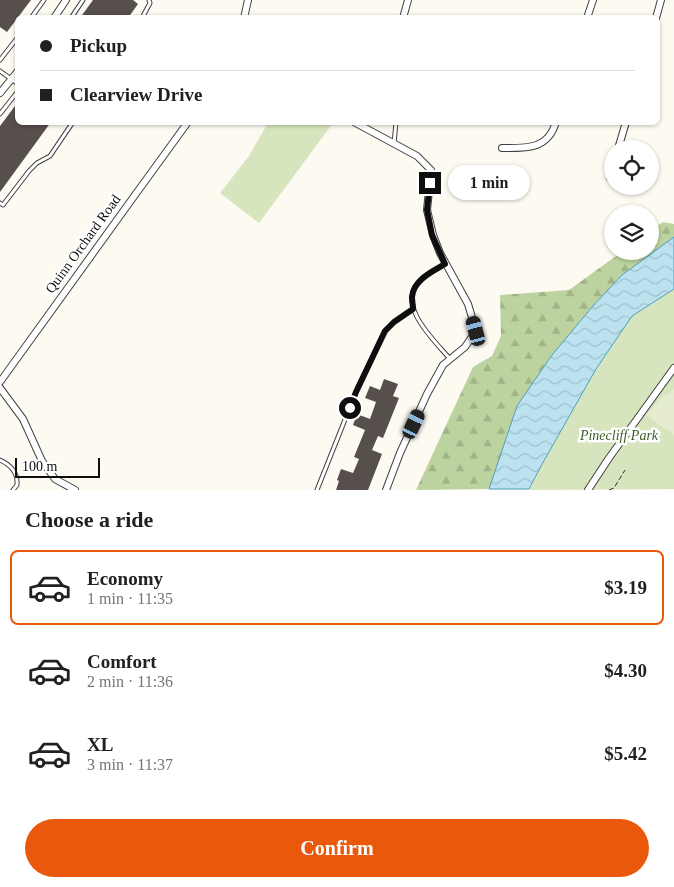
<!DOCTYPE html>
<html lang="en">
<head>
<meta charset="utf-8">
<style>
	:root { --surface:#fff; --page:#f2f2f2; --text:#202124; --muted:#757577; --line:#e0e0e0; --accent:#ea580c }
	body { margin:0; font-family:"Times New Roman",serif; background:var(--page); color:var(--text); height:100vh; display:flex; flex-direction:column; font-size:19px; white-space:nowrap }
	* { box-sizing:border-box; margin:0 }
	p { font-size:16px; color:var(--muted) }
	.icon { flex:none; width:28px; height:28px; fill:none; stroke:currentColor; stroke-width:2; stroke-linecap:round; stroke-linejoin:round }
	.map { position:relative; height:490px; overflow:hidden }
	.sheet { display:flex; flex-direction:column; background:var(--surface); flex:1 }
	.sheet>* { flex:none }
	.hud { position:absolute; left:15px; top:15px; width:645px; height:110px; border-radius:8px; box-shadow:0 1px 4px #0004; display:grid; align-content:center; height:110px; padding:0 25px; background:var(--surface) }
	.tools { position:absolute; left:604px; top:140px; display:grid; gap:10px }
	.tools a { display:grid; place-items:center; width:55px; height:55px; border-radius:50%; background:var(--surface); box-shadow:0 1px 4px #0004; font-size:25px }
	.scale { position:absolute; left:15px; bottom:12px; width:85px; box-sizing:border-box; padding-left:5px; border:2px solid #0e0e0e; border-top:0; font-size:14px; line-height:18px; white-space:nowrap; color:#0e0e0e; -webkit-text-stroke:4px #fff; paint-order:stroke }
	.end { position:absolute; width:22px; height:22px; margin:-11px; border:6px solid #0e0e0e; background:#fff; box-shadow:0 0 0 2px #fff }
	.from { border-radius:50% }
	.bubble { position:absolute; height:35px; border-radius:18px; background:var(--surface); box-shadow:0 1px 4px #0004; font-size:16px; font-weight:800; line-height:35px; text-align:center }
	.car { position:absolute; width:15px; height:30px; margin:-15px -8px; border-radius:6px; box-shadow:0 0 4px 1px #0007; background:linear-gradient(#222 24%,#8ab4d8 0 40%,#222 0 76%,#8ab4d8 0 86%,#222 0) }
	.hud b { display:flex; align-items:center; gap:18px; height:48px; font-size:19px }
	.hud b+b { border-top:1px solid var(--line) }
	.hud i { width:12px; height:12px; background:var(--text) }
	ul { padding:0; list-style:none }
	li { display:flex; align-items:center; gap:15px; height:75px; margin:0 10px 8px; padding:0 15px; border:2px solid transparent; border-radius:8px }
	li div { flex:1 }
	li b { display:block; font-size:19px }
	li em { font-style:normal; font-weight:800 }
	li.on { border-color:var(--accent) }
	li>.icon { width:45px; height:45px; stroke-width:1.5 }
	h2 { padding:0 25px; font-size:22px; line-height:60px }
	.button { display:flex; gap:10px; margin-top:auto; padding:10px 25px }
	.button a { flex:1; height:58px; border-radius:30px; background:var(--accent); color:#fff; font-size:20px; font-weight:800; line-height:58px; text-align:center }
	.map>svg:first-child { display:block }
</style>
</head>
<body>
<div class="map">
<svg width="674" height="490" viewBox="0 0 674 490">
	<defs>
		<pattern id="forest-firs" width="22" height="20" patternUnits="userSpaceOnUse" patternTransform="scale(1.25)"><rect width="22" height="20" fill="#bdd39f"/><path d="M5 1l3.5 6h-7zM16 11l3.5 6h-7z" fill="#a1b488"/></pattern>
		<pattern id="water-waves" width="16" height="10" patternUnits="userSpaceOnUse" patternTransform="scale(1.25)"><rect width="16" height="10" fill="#bce2ef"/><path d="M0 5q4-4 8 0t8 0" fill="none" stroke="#a0c1cc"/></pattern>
	</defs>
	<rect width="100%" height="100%" fill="#fdfaf2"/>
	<!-- grass -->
	<g fill="#d7e5be">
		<path d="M268,123H333L259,223L220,193L249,156Z"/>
		<path d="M674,289V489L529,490L541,466L596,369L632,316Z"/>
	</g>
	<!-- forest -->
	<path fill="url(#forest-firs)" d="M663,222L674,224V237L622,275L593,306L552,355L517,406L489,489L416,490L473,367L492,356L501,336L500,295L569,290L623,251H650V231Z"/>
	<!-- pitch -->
	<path fill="#e6edcf" d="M674,389V435L646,415L660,399Z"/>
	<!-- water -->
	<path fill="url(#water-waves)" stroke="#4b9ebe" d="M674,237V289L632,316L596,369L541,466L529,489H489L517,406L552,355L593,306L622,275Z"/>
	<!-- building -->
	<g fill="#564f4c">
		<path d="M0,0H31L7,32L0,27Z"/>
		<path d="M93,0H133L138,4L128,18H80Z"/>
		<path d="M18,102V122H51L0,192V126Z"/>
		<path d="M384,379L398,384L393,396L399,398L383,438L378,436L372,450L382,454L368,490H336L339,481L337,480L341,469L353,473L359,459L354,457L365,430L353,425L357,414L370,419L376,402L365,398L370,386L380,390Z"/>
	</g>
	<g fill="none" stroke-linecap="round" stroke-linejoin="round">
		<!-- service casing -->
		<g stroke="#414141" stroke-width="5">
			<g id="service">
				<path d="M31,18L44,0"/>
				<path d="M71,18L83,0"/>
				<path d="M142,18L150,3L149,0"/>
				<path d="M0,60L18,37"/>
				<path d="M0,71L18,84"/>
				<path d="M0,114L18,91"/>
				<path d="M394,144L396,122"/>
				<path d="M0,203L3,205L29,171L37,163L50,156L73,122"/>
				<path d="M445,264C437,269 427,274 420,281C395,305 435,341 450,359"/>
				<path d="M0,460C11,465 18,473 17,485L13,490"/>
				<path d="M317,490L356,392L385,331L394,322L413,309"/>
			</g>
		</g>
		<!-- minor casing -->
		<g stroke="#414141" stroke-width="8">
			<g id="minor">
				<path d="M54,18L66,0"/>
				<path d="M244,18L248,0"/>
				<path d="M403,18L408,0"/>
				<path d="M587,18L593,0"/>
				<path d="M656,18L661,0"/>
				<path d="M0,93L18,71"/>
				<path d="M354,122L417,156L431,170L427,210L433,235L440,253L468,304L476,331L465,347L443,365L427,394L400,453L386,490"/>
				<path d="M502,148C526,148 548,150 556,122"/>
				<path d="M618,149L626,122"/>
				<path d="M610,177L612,168"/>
				<path d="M0,382L135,195L188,122"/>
				<path d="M0,388L23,419L42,461L55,479L75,490"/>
				<path d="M588,490L609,458L674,368"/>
			</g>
		</g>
		<!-- path -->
		<path stroke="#303030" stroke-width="1" stroke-dasharray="5 2.5" stroke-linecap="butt" d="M609,490L614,488L625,470"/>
		<!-- service -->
		<use href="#service" stroke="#fff" stroke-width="3"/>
		<!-- minor -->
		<use href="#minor" stroke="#fff" stroke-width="6"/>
	</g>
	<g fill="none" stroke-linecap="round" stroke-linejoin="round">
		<!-- route -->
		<path stroke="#0e0e0e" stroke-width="6" d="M350,408L356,392L385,331L394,322L413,309C413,305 412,301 412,297C413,280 433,271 445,264L432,235L427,210L430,183"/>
	</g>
	<g text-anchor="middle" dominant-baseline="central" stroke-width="5" stroke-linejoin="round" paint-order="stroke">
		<!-- street labels -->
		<g font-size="14" fill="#0e0e0e" stroke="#fff">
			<text transform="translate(83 244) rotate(-54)">Quinn Orchard Road</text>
		</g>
		<!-- park labels -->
		<g font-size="14" font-style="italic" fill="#395f26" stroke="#fff">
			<text x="619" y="435">Pinecliff Park</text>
		</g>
	</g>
</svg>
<div class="tools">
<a><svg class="icon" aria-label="locate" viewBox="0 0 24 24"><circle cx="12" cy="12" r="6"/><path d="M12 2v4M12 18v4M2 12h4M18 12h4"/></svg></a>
<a><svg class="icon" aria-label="layers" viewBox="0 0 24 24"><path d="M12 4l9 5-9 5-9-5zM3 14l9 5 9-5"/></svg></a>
</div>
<div class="scale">100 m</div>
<i class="end from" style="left:350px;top:408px"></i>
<i class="end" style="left:430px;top:183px"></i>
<div class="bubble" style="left:448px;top:165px;width:82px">1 min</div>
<i class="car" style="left:476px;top:331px;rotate:345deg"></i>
<i class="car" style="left:414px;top:424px;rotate:25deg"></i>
<div class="hud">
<b><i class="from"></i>Pickup</b>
<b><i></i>Clearview Drive</b>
</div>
</div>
<section class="sheet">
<h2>Choose a ride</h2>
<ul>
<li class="on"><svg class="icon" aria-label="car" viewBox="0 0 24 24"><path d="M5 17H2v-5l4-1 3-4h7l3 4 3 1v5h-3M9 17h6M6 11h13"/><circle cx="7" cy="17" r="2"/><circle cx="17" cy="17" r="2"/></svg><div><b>Economy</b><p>1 min · 11:35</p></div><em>$3.19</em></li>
<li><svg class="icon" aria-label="car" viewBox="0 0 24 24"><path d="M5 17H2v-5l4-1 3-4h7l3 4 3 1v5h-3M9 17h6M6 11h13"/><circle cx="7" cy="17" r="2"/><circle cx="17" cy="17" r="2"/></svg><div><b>Comfort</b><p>2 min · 11:36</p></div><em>$4.30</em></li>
<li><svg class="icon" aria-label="car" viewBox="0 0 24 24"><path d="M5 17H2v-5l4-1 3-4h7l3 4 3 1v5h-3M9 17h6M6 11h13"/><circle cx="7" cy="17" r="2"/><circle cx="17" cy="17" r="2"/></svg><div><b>XL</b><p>3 min · 11:37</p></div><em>$5.42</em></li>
</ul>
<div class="button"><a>Confirm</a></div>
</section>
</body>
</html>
